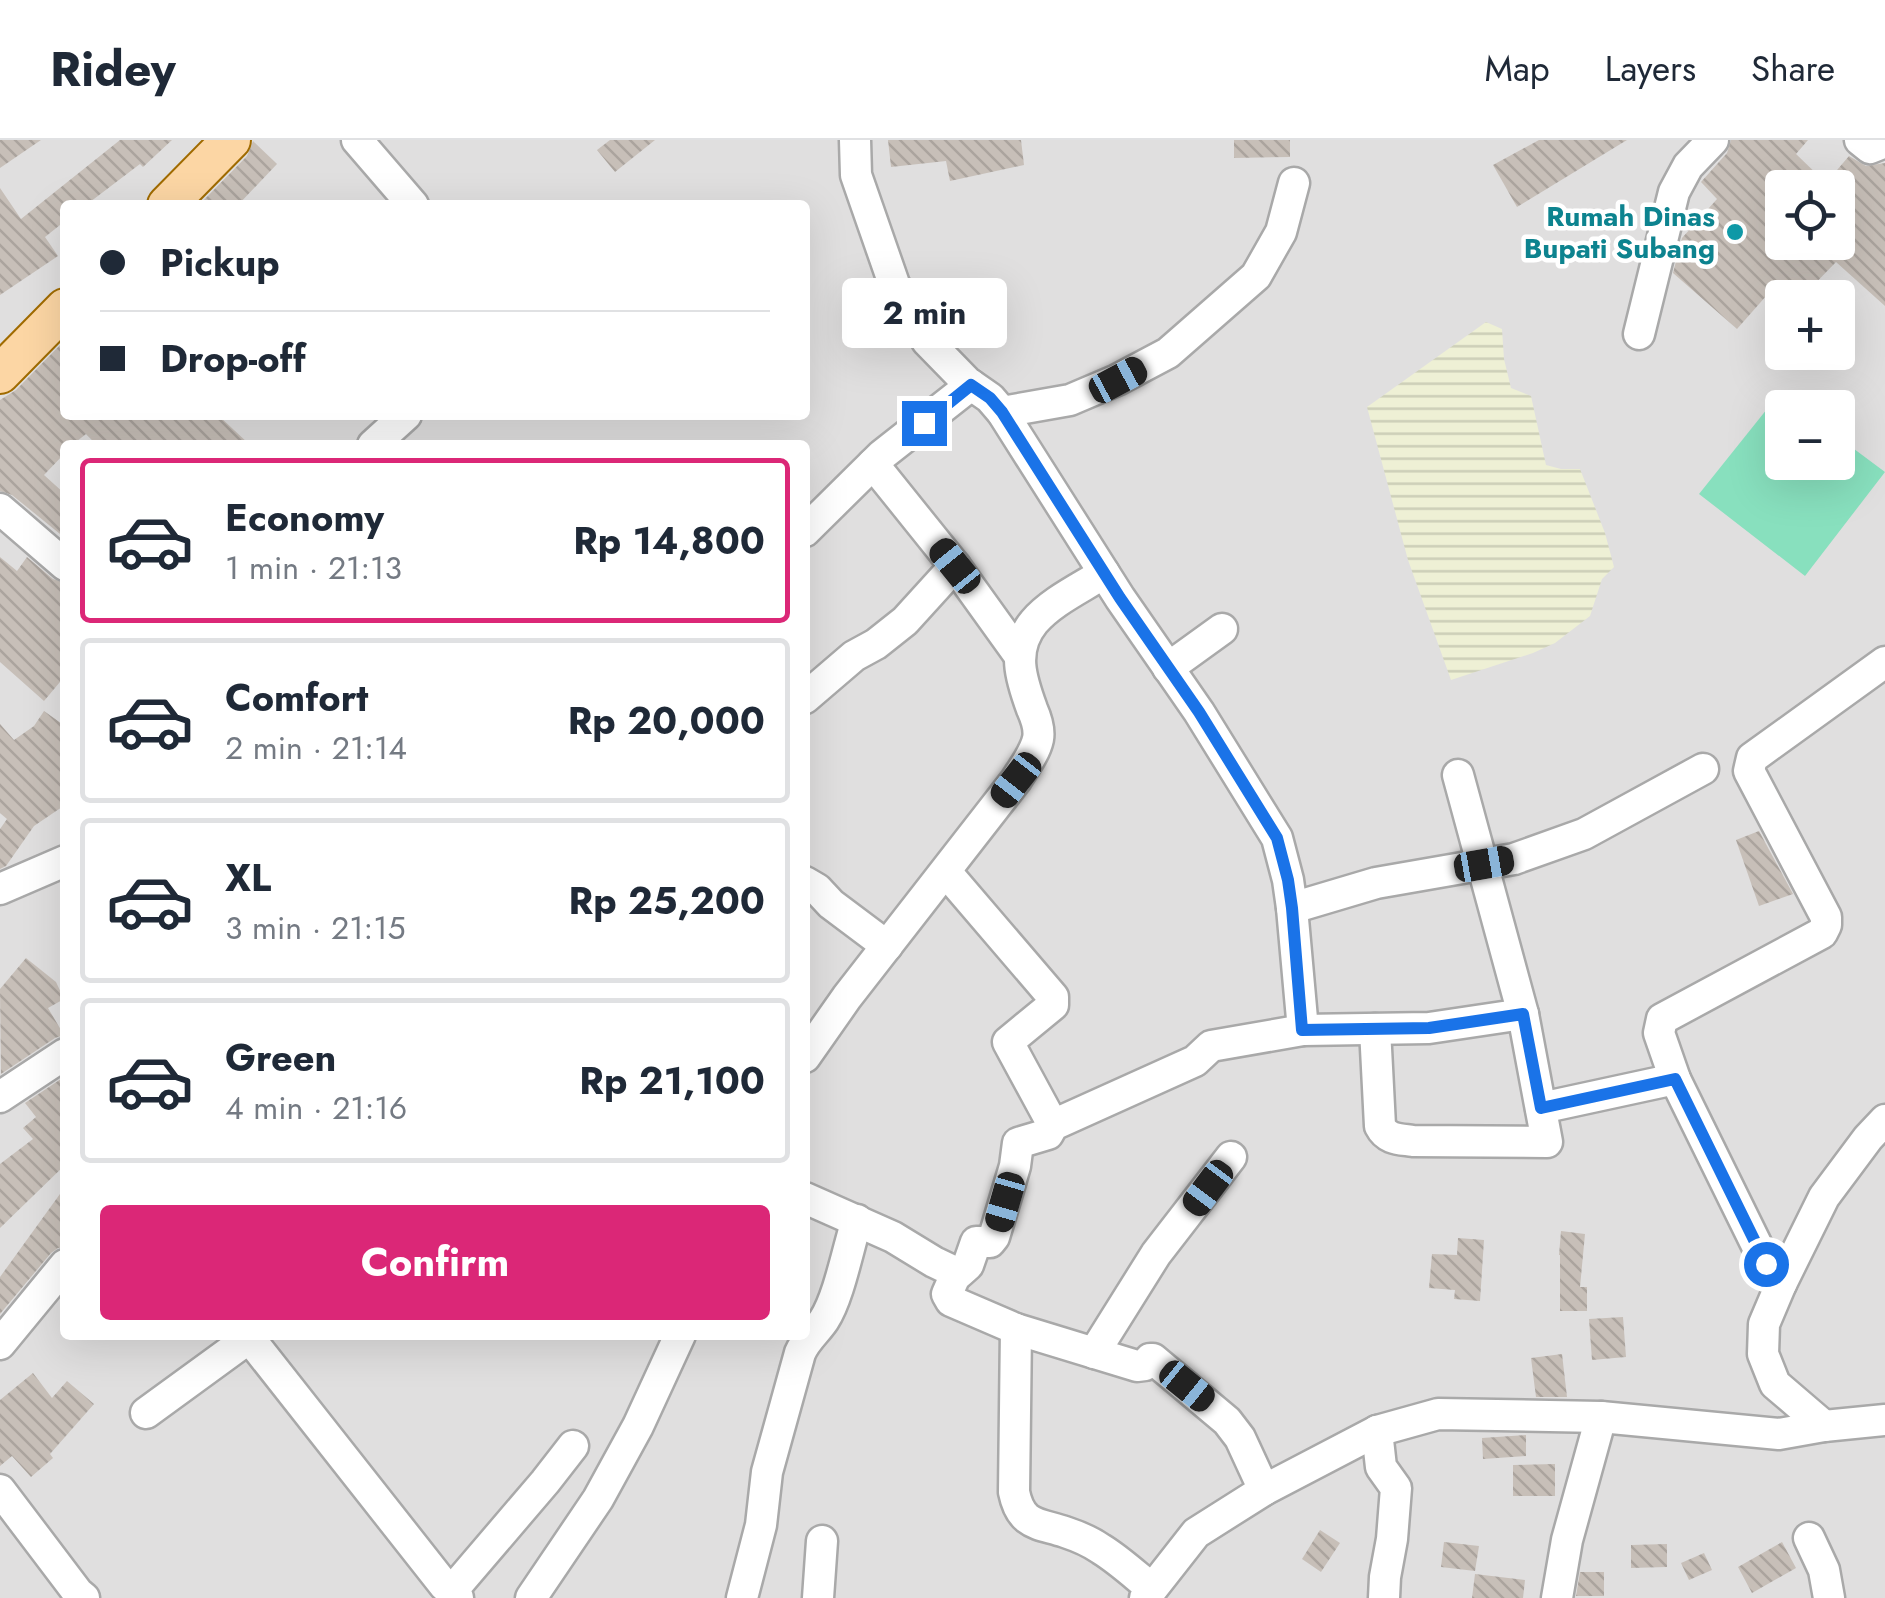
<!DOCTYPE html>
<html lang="en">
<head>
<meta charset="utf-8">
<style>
	:root { --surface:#fff; --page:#f2f2f3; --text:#1f2937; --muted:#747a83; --line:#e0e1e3; --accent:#db2777 }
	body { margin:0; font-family:Jost,sans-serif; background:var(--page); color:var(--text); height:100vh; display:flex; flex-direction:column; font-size:38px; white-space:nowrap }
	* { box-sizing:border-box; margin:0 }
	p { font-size:32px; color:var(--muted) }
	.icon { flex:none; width:55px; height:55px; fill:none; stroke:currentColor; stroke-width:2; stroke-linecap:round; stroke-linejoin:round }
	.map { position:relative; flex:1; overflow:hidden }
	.sheet { position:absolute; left:60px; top:300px; width:750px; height:900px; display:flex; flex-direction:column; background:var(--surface); border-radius:10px; box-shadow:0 10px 40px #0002 }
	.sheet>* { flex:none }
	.guide { position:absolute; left:60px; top:60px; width:750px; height:220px; border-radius:10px; box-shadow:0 10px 40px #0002; display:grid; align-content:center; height:220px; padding:0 40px; background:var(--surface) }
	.buttons { position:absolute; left:1765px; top:30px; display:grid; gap:20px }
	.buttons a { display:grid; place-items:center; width:90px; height:90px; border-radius:10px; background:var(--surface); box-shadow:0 10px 40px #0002; font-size:50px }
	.end { position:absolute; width:45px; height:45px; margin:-22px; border:12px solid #1a73e8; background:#fff; box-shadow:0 0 0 5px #fff }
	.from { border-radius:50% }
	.bubble { position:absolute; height:70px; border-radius:10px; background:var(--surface); box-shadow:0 10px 40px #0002; font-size:32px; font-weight:700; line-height:70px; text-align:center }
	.car { position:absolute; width:30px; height:60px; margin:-30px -15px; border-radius:12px; box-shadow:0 0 8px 2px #0007; background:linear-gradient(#222 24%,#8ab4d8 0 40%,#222 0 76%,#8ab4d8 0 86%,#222 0) }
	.guide b { display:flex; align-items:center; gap:35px; height:95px; font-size:38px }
	.guide b+b { border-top:2px solid var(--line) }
	.guide i { width:25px; height:25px; background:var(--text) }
	ul { padding:18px 0 0; list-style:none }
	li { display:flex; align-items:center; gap:30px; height:165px; margin:0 20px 15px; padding:0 20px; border:5px solid var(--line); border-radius:10px }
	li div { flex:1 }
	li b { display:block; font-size:38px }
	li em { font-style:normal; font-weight:700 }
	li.selected { border-color:var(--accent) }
	li>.icon { width:90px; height:90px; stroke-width:1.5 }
	.primary-button { display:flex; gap:20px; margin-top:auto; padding:20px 40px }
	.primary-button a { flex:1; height:115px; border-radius:10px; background:var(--accent); color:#fff; font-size:40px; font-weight:700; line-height:115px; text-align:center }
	header { display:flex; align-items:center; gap:60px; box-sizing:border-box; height:140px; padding:0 50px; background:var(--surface); border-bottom:2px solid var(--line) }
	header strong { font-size:48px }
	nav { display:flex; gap:55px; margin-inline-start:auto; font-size:35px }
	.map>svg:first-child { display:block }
</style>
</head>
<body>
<header>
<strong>Ridey</strong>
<nav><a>Map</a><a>Layers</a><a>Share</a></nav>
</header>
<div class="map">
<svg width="1885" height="1458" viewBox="0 0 1885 1458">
	<defs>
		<pattern id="farmland-rules" width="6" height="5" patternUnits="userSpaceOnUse" patternTransform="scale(2.5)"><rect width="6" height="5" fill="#eef0d5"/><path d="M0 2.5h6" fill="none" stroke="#ccceb7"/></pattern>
		<pattern id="building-back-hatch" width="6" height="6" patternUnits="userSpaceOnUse" patternTransform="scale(2.5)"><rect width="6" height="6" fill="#c7bfb8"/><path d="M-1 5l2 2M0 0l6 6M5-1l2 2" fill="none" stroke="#aba49e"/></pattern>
	</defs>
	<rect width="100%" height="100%" fill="#f2efe9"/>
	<!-- residential -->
	<path fill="#e0dfdf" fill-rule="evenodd" d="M0,0H1885V1458H0ZM1782,48H1838V102H1782ZM65,65H805V275H65ZM1782,158H1838V212H1782ZM1782,268H1838V322H1782ZM65,305H805V1195H65Z"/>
	<!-- farmland -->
	<path fill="url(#farmland-rules)" d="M1486,182L1502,189L1504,219L1511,248L1531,256L1546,325L1561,329H1580L1605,393L1614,427L1602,439L1590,476L1555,503L1533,513L1451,540L1408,420L1367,267Z"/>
	<!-- pitch -->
	<path fill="#88e0be" d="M1779,254L1797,267L1782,268V322H1838V297L1885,332L1805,436L1699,354Z"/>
	<!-- building -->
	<g fill="url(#building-back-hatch)" fill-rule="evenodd">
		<path d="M0,0H41L0,28Z"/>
		<path d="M120,0H172L143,27L140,24L86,65H65V81L45,97L58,116L0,155V48L21,79Z"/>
		<path d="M610,0H655L615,32L597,10Z"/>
		<path d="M888,0H1021L1024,25L950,41L946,21L891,27Z"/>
		<path d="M1234,0H1290V17L1234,18Z"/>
		<path d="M1539,0H1627L1517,67L1493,25Z"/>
		<path d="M1731,0H1808L1796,14L1826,43L1849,16L1866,26L1885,23V166L1836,122L1801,158H1782V169L1767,155L1737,189L1673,133L1682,98L1717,59L1701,42L1727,13ZM1782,48H1838V102H1782Z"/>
		<path d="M253,1L277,24L238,65H199L247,16Z"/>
		<path d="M65,200V275H218L250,305H97L86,294L72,305H65V313L44,335L65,354V398L12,355L0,351V260L16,250Z"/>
		<path d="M0,417L17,431L27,417L53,439L65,443V536L44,561L0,522Z"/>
		<path d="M44,571L65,586V665L34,686L6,726L0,729V689L7,679L0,673V584L14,600L34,586Z"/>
		<path d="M1759,691L1793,754L1759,766L1736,700Z"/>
		<path d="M26,818L56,842L64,859L48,868L64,895L55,898L1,934L0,849Z"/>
		<path d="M64,937L65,1025L0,1088V1024L33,999L23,988L36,977L25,963Z"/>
		<path d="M65,1047V1107L58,1108L51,1113L0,1174V1137Z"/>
		<path d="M1561,1091L1585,1094L1580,1147H1587V1171H1560V1115H1559Z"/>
		<path d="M1458,1098L1484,1100L1480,1161L1454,1159L1455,1150L1429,1148L1432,1114L1457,1115Z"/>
		<path d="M1623,1177L1626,1217L1592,1220L1589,1179Z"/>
		<path d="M1562,1214L1567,1257H1536L1531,1218Z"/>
		<path d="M33,1233L52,1258L67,1241L94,1264L50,1314L53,1318L31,1337L12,1316L0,1326V1260Z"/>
		<path d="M1526,1295V1316L1483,1319L1482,1298Z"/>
		<path d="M1555,1324V1356H1513V1325Z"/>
		<path d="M1320,1390L1340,1403L1321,1432L1302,1419Z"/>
		<path d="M1444,1402L1479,1406L1475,1431L1441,1427Z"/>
		<path d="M1782,1402L1796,1428L1752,1453L1738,1427Z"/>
		<path d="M1667,1404V1427L1631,1428V1405Z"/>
		<path d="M1704,1413L1712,1430L1689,1440L1681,1423Z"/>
		<path d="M1580,1432H1604V1456H1576Z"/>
		<path d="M1475,1434L1525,1440L1523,1458H1472Z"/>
	</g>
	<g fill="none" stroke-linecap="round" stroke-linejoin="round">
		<!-- minor casing -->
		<g stroke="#a9a9a9" stroke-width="35">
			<g id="minor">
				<path d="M357,0L413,65"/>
				<path d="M855,0L856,35L894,144L927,201L967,242L990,258L1002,272L1120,458L1199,572L1277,698L1288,740L1292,768L1303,890"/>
				<path d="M1860,0L1870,8L1885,2"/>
				<path d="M1639,194L1674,52L1688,26L1713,0"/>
				<path d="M1002,272L1070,260L1117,240L1168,213L1256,136L1281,92L1294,43"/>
				<path d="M373,305L406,275"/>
				<path d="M873,324L955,426L1019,515"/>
				<path d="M0,369L65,425"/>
				<path d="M805,391L882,315L971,245"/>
				<path d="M1168,528L1222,489"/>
				<path d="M805,558L854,516L876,504L905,481L955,426"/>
				<path d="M946,732L1053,857V865L1008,902L1053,985"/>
				<path d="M805,742L817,749L831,764L887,806"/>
				<path d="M0,749L65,721"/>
				<path d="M1292,768L1376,743L1514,719L1584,694L1703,629"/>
				<path d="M1375,889L1380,986C1387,1000 1400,999 1413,1001L1547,1002L1523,874L1458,635"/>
				<path d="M805,917L847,857L1016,640C1024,627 1035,613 1038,599C1040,589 1036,578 1032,569C1021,539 1011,510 1034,482C1052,461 1081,448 1104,433"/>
				<path d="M0,957L65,914"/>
				<path d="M1541,968L1675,939"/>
				<path d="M805,1058L893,1097L934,1122L955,1132V1136L947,1154L951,1161L1016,1189L1137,1226L1145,1225L1150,1219H1153L1227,1281L1240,1298L1264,1350"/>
				<path d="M955,1132L959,1133L968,1125L976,1102H990L994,1097L1015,1026L1018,1003L1048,994L1053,985L1195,921L1211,906L1303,890L1429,888L1523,874"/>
				<path d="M1781,1144L1766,1124L1675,939L1659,893L1662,879L1822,793L1826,785V777L1749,631L1752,618L1885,522"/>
				<path d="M1016,1189L1014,1352C1021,1386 1038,1383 1065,1392C1077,1396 1091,1402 1101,1409C1119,1420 1135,1435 1151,1448"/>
				<path d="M247,1195L444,1445L458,1458"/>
				<path d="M0,1204L65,1125"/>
				<path d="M1094,1213L1156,1114L1231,1017"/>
				<path d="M146,1273L249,1198"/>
				<path d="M1824,1286L1775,1244L1763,1214L1764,1184L1781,1144L1824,1057L1868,998L1885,980"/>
				<path d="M1377,1291L1381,1327L1396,1348L1392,1399L1385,1437L1384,1458"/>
				<path d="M0,1350L78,1453L84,1458"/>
				<path d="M1809,1398L1824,1430L1829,1458"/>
				<path d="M451,1452L545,1342L573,1306"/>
				<path d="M531,1458L598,1359L638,1286L680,1195"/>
				<path d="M742,1458L761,1385L767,1332L800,1213C806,1199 816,1192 824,1180C839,1157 848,1108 857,1080"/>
				<path d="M818,1458L822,1401"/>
				<path d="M1145,1458L1196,1393L1264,1350L1377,1291L1438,1274L1601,1277L1779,1294L1824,1286L1885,1280"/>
				<path d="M1557,1458L1567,1400L1601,1277"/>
			</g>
		</g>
		<!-- major casing -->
		<g stroke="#a06b00" stroke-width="42">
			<g id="major">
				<path d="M167,65L231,0"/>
				<path d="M0,234L65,168"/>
			</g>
		</g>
		<!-- minor -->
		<use href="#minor" stroke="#fff" stroke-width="30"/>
		<!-- major -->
		<use href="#major" stroke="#fcd6a4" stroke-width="38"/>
	</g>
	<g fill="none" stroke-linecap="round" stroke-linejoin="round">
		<!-- route -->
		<path stroke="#1a73e8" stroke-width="12" d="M924,283L971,245L990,258L1002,272L1120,458L1199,572L1277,698L1288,740L1292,768L1302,890L1429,888L1523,874L1541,968L1675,939L1766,1124"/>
	</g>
	<!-- markers -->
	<circle fill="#0f9aa8" stroke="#fff" stroke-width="4" cx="1735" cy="92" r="10"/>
	<g text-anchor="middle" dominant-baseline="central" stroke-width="9" stroke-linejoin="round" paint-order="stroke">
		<!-- culture labels -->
		<g font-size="28" font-weight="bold" fill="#0d838f" stroke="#fff" text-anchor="end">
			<text x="1715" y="76">Rumah Dinas<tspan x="1715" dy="32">Bupati Subang</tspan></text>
		</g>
	</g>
</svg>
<div class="buttons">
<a><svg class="icon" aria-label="locate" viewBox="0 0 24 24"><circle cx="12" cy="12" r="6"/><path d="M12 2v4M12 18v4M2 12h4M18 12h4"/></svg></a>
<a>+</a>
<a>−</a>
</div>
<i class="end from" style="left:1766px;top:1124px"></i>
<i class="end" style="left:924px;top:283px"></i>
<div class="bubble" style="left:842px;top:138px;width:165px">2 min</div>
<i class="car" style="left:1118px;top:240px;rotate:62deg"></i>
<i class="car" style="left:955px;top:426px;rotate:321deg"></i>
<i class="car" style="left:1016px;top:640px;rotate:218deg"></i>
<i class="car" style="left:1484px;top:724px;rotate:80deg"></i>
<i class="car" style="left:1208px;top:1048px;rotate:217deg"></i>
<i class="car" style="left:1005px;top:1062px;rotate:196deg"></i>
<i class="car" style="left:1187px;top:1246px;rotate:129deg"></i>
<div class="guide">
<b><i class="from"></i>Pickup</b>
<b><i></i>Drop-off</b>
</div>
<section class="sheet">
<ul>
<li class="selected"><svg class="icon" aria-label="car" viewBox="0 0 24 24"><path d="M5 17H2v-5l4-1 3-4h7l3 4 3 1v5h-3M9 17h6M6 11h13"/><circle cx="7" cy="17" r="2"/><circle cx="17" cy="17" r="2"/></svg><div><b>Economy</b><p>1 min · 21:13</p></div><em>Rp 14,800</em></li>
<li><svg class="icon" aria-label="car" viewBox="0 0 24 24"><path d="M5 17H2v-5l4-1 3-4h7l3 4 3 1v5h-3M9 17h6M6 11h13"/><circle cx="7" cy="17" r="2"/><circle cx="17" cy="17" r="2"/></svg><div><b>Comfort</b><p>2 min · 21:14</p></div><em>Rp 20,000</em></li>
<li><svg class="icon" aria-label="car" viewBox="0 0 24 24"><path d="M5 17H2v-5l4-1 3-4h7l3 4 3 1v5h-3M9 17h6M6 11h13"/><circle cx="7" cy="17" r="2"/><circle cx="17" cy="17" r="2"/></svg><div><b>XL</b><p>3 min · 21:15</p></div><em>Rp 25,200</em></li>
<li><svg class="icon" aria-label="car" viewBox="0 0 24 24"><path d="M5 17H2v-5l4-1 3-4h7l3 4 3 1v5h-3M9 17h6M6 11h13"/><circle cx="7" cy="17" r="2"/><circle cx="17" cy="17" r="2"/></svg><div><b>Green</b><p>4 min · 21:16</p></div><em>Rp 21,100</em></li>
</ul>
<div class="primary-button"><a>Confirm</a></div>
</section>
</div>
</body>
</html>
